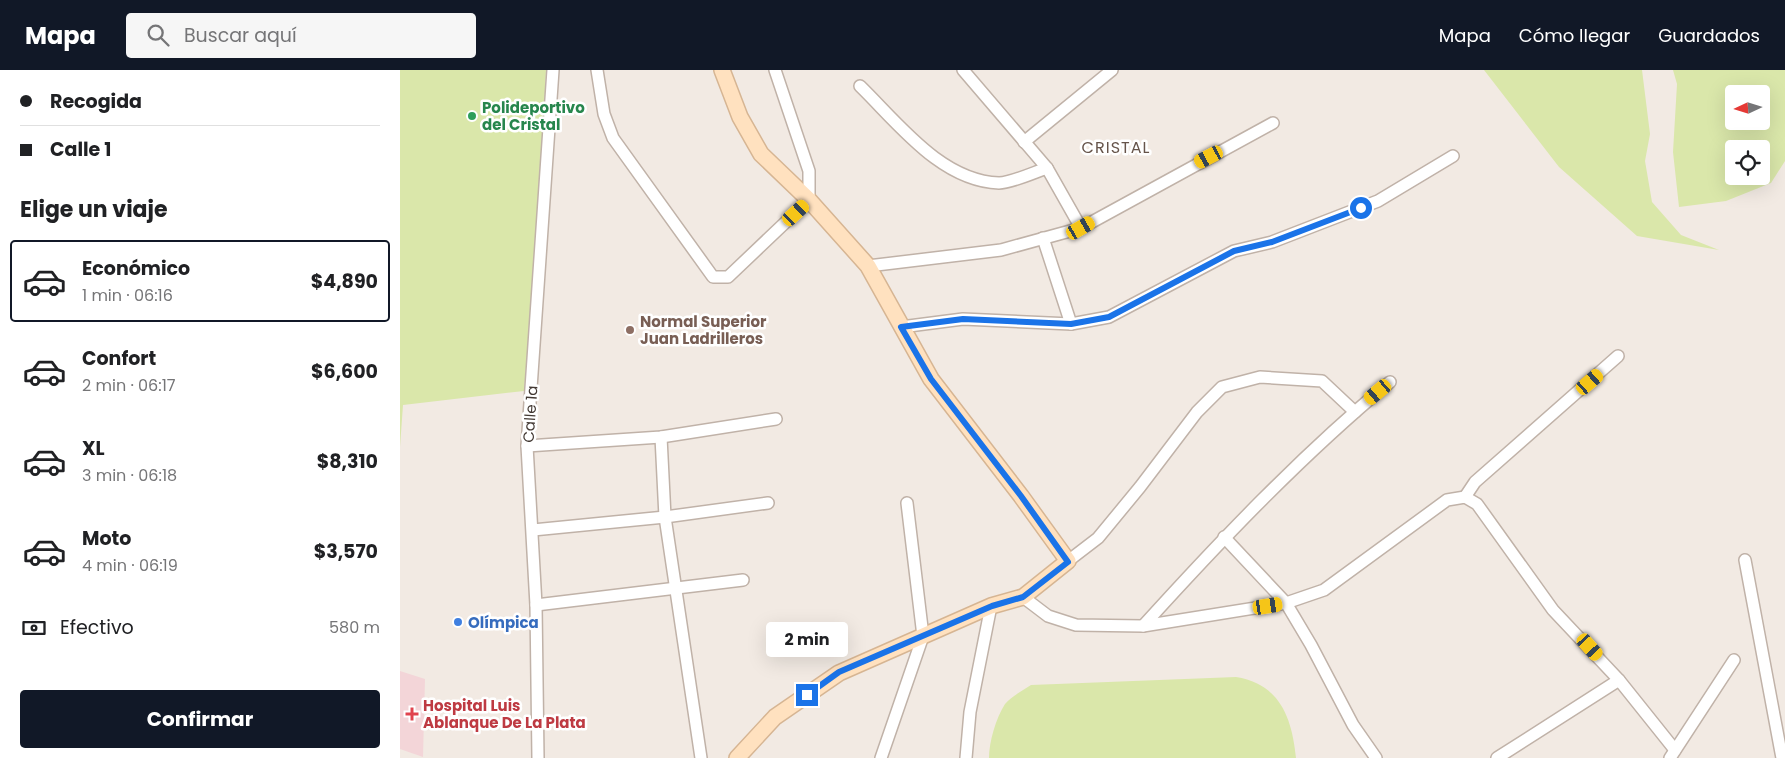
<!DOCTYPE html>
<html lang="es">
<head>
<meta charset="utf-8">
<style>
	:root { --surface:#fff; --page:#f6f6f6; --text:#202124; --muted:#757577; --line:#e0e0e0; --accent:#111827 }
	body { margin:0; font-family:Poppins,sans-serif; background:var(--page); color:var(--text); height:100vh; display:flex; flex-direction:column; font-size:19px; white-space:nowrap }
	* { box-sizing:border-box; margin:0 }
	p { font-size:16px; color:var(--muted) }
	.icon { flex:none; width:28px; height:28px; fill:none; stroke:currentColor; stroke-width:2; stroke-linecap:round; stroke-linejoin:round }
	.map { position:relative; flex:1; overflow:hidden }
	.sheet { display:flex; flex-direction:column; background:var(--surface); width:400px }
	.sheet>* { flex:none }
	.hud { display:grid; align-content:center; height:110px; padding:0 20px; background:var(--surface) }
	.needle { width:32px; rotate:266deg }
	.tools { position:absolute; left:1325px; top:15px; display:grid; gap:10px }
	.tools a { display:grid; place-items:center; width:45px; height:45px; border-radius:5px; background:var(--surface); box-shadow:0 5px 20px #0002; font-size:25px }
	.end { position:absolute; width:22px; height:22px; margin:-11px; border:6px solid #1a73e8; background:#fff; box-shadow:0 0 0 2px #fff }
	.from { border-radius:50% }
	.bubble { position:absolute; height:35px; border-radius:5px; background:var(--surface); box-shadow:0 5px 20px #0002; font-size:16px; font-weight:700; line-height:35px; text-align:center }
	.car { position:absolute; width:15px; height:30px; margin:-15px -8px; border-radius:6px; box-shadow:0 0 4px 1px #0007; background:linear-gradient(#f5c518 24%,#345 0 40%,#f5c518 0 76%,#345 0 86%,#f5c518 0) }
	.hud b { display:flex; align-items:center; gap:18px; height:48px; font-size:19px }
	.hud b+b { border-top:1px solid var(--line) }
	.hud i { width:12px; height:12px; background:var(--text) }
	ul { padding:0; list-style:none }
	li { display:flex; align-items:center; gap:15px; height:82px; margin:0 10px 8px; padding:0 10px; border:2px solid transparent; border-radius:5px }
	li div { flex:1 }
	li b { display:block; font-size:19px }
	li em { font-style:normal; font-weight:700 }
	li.selected { border-color:var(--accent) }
	li>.icon { width:45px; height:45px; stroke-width:1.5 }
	h2 { padding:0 20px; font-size:22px; line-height:60px }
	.pay { display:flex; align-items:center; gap:12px; height:55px; padding:0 20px; font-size:19px }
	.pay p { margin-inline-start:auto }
	.cta { display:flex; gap:10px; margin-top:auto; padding:10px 20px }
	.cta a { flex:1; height:58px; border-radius:5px; background:var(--accent); color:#fff; font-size:20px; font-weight:700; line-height:58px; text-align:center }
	header { display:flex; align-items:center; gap:30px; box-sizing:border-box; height:70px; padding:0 25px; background:var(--accent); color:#fff }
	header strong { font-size:24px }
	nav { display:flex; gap:28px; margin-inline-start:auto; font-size:18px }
	.search { width:350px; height:45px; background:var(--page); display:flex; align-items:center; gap:12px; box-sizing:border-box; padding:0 18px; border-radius:5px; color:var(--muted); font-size:19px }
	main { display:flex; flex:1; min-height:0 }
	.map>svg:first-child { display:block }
</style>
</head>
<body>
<header>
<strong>Mapa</strong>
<div class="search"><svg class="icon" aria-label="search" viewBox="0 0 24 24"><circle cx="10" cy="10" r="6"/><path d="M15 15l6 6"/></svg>Buscar aquí</div>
<nav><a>Mapa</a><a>Cómo llegar</a><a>Guardados</a></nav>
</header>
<main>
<section class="sheet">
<div class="hud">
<b><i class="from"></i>Recogida</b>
<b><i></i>Calle 1</b>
</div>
<h2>Elige un viaje</h2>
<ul>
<li class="selected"><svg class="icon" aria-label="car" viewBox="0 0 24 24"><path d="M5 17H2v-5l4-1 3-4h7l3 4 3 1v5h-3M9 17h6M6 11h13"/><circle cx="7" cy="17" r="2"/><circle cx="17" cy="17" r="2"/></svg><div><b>Económico</b><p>1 min · 06:16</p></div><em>$4,890</em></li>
<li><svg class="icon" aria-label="car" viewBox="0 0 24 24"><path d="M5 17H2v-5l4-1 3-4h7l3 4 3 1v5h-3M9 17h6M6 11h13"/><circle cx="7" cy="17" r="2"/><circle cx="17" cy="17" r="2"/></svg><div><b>Confort</b><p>2 min · 06:17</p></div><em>$6,600</em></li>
<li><svg class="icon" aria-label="car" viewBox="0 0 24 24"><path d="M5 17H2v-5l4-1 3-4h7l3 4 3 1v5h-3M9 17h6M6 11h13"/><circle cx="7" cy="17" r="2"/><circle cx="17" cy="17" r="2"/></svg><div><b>XL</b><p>3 min · 06:18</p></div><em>$8,310</em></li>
<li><svg class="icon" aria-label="car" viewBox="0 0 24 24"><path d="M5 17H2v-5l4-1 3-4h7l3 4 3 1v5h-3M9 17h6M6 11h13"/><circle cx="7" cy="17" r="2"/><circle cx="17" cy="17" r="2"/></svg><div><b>Moto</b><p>4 min · 06:19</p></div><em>$3,570</em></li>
</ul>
<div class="pay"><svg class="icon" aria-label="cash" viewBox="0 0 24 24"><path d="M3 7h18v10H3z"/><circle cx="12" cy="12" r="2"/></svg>Efectivo<p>580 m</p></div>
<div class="cta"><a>Confirmar</a></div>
</section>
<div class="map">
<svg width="1385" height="688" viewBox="0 0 1385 688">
	<rect width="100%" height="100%" fill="#f2eae3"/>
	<!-- medical -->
	<path fill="#f3d5d8" d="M0,601L25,609L23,687L0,679Z"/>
	<!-- green -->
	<g fill="#dae7aa" fill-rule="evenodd">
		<path d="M0,0H146L140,135L124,321L3,335L0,377Z"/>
		<path d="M1084,0H1242L1250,64L1245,91L1252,132L1281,165L1319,180L1237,166L1159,97Z"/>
		<path d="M1273,0H1385V91L1371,113L1326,131L1279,137L1273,82L1277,14ZM1334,24H1361V51H1334ZM1334,79H1361V106H1334Z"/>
		<path d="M836,607C880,614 892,648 896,688H589C589,672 596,648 605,634C612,626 622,621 631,615Z"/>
	</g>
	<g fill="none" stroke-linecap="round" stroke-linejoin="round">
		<!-- street casing -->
		<g stroke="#c0b2a8" stroke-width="14">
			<g id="street">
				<path d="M197,0L204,44L213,68L313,207H328L409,130V101L375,0"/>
				<path d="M563,0L647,98L681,158"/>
				<path d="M460,16C498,53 541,111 599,113C611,113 635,102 647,98"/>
				<path d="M624,72L712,0"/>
				<path d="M643,168L671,254"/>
				<path d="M468,196L601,180L681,158L873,53"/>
				<path d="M501,257L563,249L671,254L709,247L834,181L872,172L978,131L1053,86"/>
				<path d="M261,367L265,447L301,688"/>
				<path d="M127,376L261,367L376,349"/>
				<path d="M1065,427L1075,412L1218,286"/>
				<path d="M133,460L265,447L368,433"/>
				<path d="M824,467L886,533L911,575L953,655L976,688"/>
				<path d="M1345,490L1382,688"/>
				<path d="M668,491L698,468L740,417L797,342L822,317L860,307L922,311L955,342"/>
				<path d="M623,527L648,546L676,555L743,556L886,533L924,520L1047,430L1065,427L1077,434L1153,540L1219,610L1275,680"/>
				<path d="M136,535L343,510"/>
				<path d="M743,556C821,470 901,386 990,312"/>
				<path d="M138,688L136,535L127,376L153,0"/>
				<path d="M481,688L523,566L507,433"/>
				<path d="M566,688L570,642L591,536"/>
				<path d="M1097,688L1219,610"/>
				<path d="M1270,688L1334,590"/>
			</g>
		</g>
		<!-- secondary casing -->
		<g stroke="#d6b593" stroke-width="18">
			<path id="secondary" d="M322,0L340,47L361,84L409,130L468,196L531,309L621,426L668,491L623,527L591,536L439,603L375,647L337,688"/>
		</g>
		<!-- street -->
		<use href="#street" stroke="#fff" stroke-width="11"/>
		<!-- secondary -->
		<use href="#secondary" stroke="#ffe1bf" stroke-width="15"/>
	</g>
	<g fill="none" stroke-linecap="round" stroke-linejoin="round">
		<!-- route -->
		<path stroke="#1a73e8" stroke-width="6" d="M407,625L439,602L592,536L623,527L668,492L621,426L531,309L501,257L563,249L671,254L709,247L834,181L872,172L961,138"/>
	</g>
	<!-- markers -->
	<circle fill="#2e9e5b" stroke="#fff" stroke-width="2" cx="72" cy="46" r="5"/>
	<circle fill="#8d6e63" stroke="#fff" stroke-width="2" cx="230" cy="260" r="5"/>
	<circle fill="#3f7fe0" stroke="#fff" stroke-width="2" cx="58" cy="552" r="5"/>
	<path fill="#e0444e" stroke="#fff" stroke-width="2" d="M9.5 636.5h5v5h5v5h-5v5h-5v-5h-5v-5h5z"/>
	<g text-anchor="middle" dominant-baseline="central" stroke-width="5" stroke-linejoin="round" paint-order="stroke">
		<!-- leisure labels -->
		<g font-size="15" font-weight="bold" fill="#27864d" stroke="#fff" text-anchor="start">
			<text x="82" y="37">Polideportivo<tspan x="82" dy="17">del Cristal</tspan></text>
		</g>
		<!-- education labels -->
		<g font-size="15" font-weight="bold" fill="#785e54" stroke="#fff" text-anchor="start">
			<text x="240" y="251">Normal Superior<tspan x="240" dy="17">Juan Ladrilleros</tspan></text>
		</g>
		<!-- street labels -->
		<g font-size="15" fill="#433933" stroke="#fff">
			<text transform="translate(130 344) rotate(-86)">Calle 1a</text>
		</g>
		<!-- shop labels -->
		<g font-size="15" font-weight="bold" fill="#366cbe" stroke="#fff" text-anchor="start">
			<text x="68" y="552">Olímpica</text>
		</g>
		<!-- health labels -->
		<g font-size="15" font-weight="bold" fill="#be3a42" stroke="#fff" text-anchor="start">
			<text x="23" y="635">Hospital Luis<tspan x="23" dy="17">Ablanque De La Plata</tspan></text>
		</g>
		<!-- neighbourhood labels -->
		<g font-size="16" letter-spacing="1" fill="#66544a" stroke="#fff">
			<text x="716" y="77">CRISTAL</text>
		</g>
	</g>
</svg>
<div class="tools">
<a><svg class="needle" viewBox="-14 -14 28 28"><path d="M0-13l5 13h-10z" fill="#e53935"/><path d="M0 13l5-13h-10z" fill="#757577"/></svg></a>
<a><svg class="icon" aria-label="locate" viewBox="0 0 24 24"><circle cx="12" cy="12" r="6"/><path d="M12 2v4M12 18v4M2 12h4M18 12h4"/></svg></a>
</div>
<i class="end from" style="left:961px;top:138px"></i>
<i class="end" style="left:407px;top:625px"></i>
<div class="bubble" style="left:366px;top:552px;width:82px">2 min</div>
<i class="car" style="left:809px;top:87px;rotate:242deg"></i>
<i class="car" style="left:396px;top:143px;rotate:47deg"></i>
<i class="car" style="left:681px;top:158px;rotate:60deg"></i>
<i class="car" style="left:1190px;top:312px;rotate:49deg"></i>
<i class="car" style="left:978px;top:322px;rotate:230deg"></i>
<i class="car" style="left:868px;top:536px;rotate:81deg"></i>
<i class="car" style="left:1190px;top:577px;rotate:138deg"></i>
</div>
</main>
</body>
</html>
